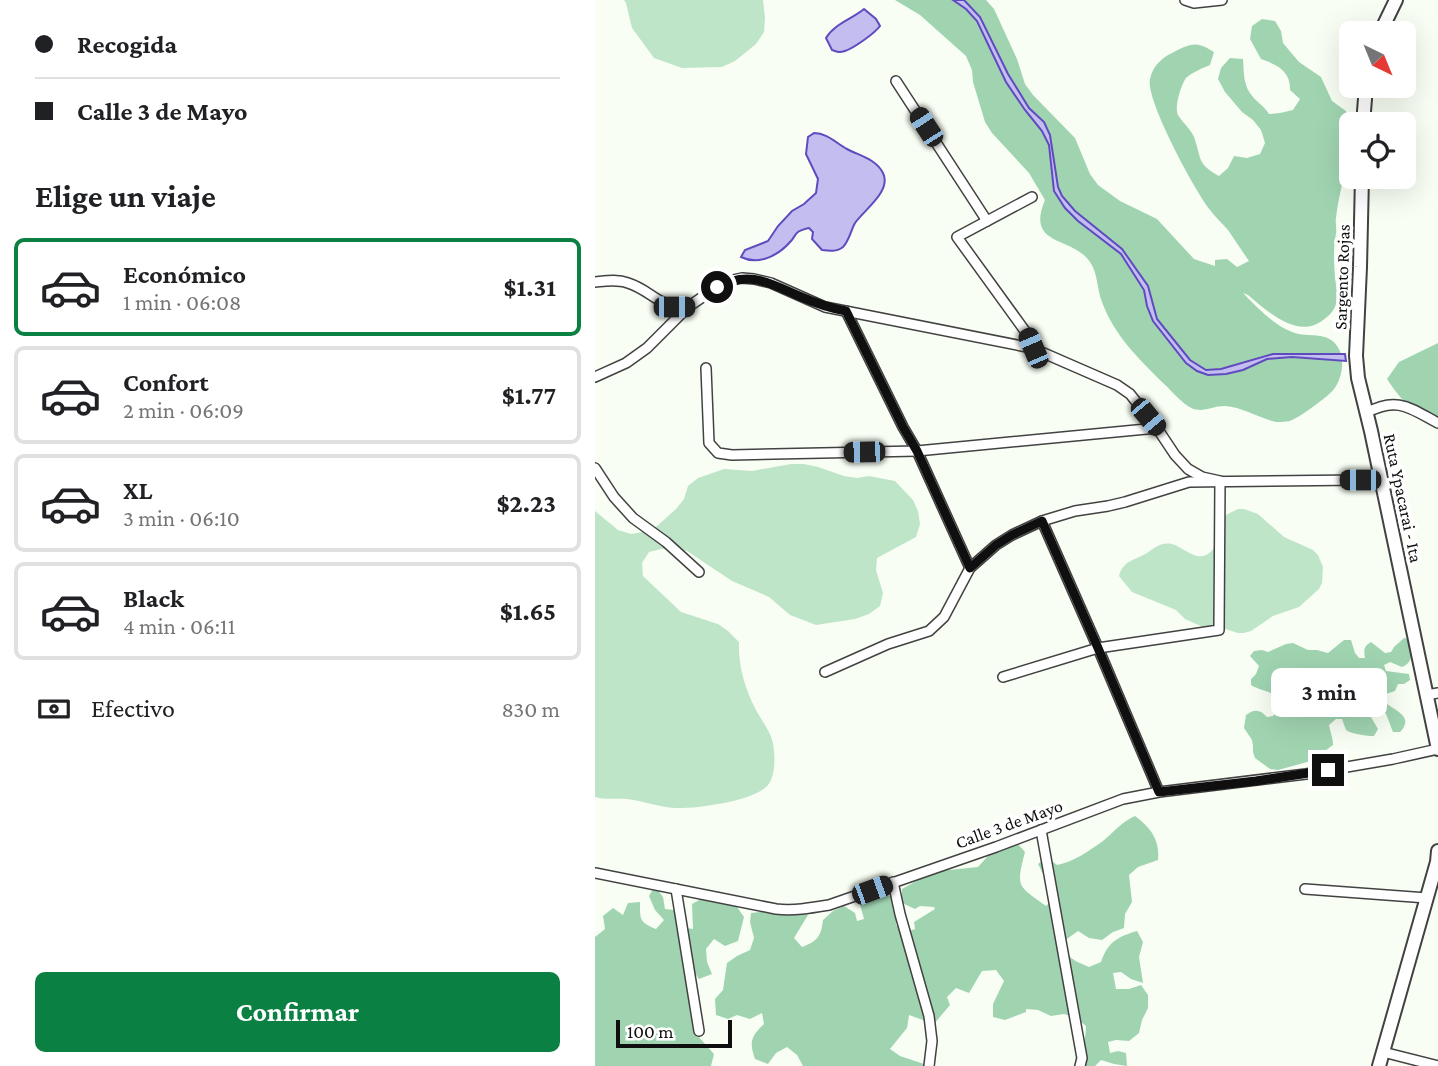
<!DOCTYPE html>
<html lang="es">
<head>
<meta charset="utf-8">
<style>
	:root { --surface:#fff; --page:#f2f2f2; --text:#202124; --muted:#757577; --line:#e0e0e0; --accent:#0b8043 }
	body { margin:0; font-family:"Crimson Pro",serif; background:var(--page); color:var(--text); height:100vh; display:flex; flex-direction:column; font-size:26px; white-space:nowrap }
	* { box-sizing:border-box; margin:0 }
	p { font-size:23px; color:var(--muted) }
	.icon { flex:none; width:38px; height:38px; fill:none; stroke:currentColor; stroke-width:2; stroke-linecap:round; stroke-linejoin:round }
	.map { position:relative; flex:1; overflow:hidden }
	.sheet { display:flex; flex-direction:column; background:var(--surface); width:595px }
	.sheet>* { flex:none }
	.hud { display:grid; align-content:center; height:154px; padding:0 35px; background:var(--surface) }
	.needle { width:46px; rotate:137deg }
	.controls { position:absolute; left:744px; top:21px; display:grid; gap:14px }
	.controls a { display:grid; place-items:center; width:77px; height:77px; border-radius:10px; background:var(--surface); box-shadow:0 7px 28px #0002; font-size:35px }
	.scale { position:absolute; left:21px; bottom:18px; width:116px; box-sizing:border-box; padding-left:7px; border:4px solid #0f0f0f; border-top:0; font-size:19px; line-height:24px; white-space:nowrap; color:#0f0f0f; -webkit-text-stroke:5px #fff; paint-order:stroke }
	.end { position:absolute; width:32px; height:32px; margin:-16px; border:9px solid #0f0f0f; background:#fff; box-shadow:0 0 0 4px #fff }
	.from { border-radius:50% }
	.bubble { position:absolute; height:49px; border-radius:10px; background:var(--surface); box-shadow:0 7px 28px #0002; font-size:23px; font-weight:700; line-height:49px; text-align:center }
	.car { position:absolute; width:21px; height:42px; margin:-21px -10px; border-radius:9px; box-shadow:0 0 5px 2px #0007; background:linear-gradient(#222 24%,#8ab4d8 0 40%,#222 0 76%,#8ab4d8 0 86%,#222 0) }
	.hud b { display:flex; align-items:center; gap:24px; height:66px; font-size:26px }
	.hud b+b { border-top:2px solid var(--line) }
	.hud i { width:18px; height:18px; background:var(--text) }
	ul { padding:0; list-style:none }
	li { display:flex; align-items:center; gap:21px; height:98px; margin:0 14px 10px; padding:0 21px; border:4px solid var(--line); border-radius:10px }
	li div { flex:1 }
	li b { display:block; font-size:26px }
	li em { font-style:normal; font-weight:700 }
	li.selected { border-color:var(--accent) }
	li>.icon { width:63px; height:63px; stroke-width:1.5 }
	h2 { padding:0 35px; font-size:32px; line-height:84px }
	.pay { display:flex; align-items:center; gap:18px; height:77px; padding:0 35px; font-size:26px }
	.pay p { margin-inline-start:auto }
	.action { display:flex; gap:14px; margin-top:auto; padding:14px 35px }
	.action a { flex:1; height:80px; border-radius:10px; background:var(--accent); color:#fff; font-size:28px; font-weight:700; line-height:80px; text-align:center }
	main { display:flex; flex:1; min-height:0 }
	.map>svg:first-child { display:block }
</style>
</head>
<body>
<main>
<section class="sheet">
<div class="hud">
<b><i class="from"></i>Recogida</b>
<b><i></i>Calle 3 de Mayo</b>
</div>
<h2>Elige un viaje</h2>
<ul>
<li class="selected"><svg class="icon" aria-label="car" viewBox="0 0 24 24"><path d="M5 17H2v-5l4-1 3-4h7l3 4 3 1v5h-3M9 17h6M6 11h13"/><circle cx="7" cy="17" r="2"/><circle cx="17" cy="17" r="2"/></svg><div><b>Económico</b><p>1 min · 06:08</p></div><em>$1.31</em></li>
<li><svg class="icon" aria-label="car" viewBox="0 0 24 24"><path d="M5 17H2v-5l4-1 3-4h7l3 4 3 1v5h-3M9 17h6M6 11h13"/><circle cx="7" cy="17" r="2"/><circle cx="17" cy="17" r="2"/></svg><div><b>Confort</b><p>2 min · 06:09</p></div><em>$1.77</em></li>
<li><svg class="icon" aria-label="car" viewBox="0 0 24 24"><path d="M5 17H2v-5l4-1 3-4h7l3 4 3 1v5h-3M9 17h6M6 11h13"/><circle cx="7" cy="17" r="2"/><circle cx="17" cy="17" r="2"/></svg><div><b>XL</b><p>3 min · 06:10</p></div><em>$2.23</em></li>
<li><svg class="icon" aria-label="car" viewBox="0 0 24 24"><path d="M5 17H2v-5l4-1 3-4h7l3 4 3 1v5h-3M9 17h6M6 11h13"/><circle cx="7" cy="17" r="2"/><circle cx="17" cy="17" r="2"/></svg><div><b>Black</b><p>4 min · 06:11</p></div><em>$1.65</em></li>
</ul>
<div class="pay"><svg class="icon" aria-label="cash" viewBox="0 0 24 24"><path d="M3 7h18v10H3z"/><circle cx="12" cy="12" r="2"/></svg>Efectivo<p>830 m</p></div>
<div class="action"><a>Confirmar</a></div>
</section>
<div class="map">
<svg width="843" height="1066" viewBox="0 0 843 1066">
	<rect width="100%" height="100%" fill="#f8fef3"/>
	<!-- green -->
	<g fill="#bfe5c9">
		<path d="M29,0H168L170,18L169,32L161,44L140,61L127,67L87,68L59,58L37,28L31,3Z"/>
		<path d="M196,464H209L223,467L249,476L262,478L274,476L300,481L318,500L323,511L325,524L321,537L282,558L281,570L288,593L285,606L274,614L260,619L221,625L195,615L174,597L137,581L92,551L80,548L66,549L54,552L47,563L48,576L86,612L123,624L133,631L144,642C143,665 150,689 161,710C167,721 175,731 178,743C180,755 181,775 173,785C160,801 100,809 80,808C64,807 48,801 32,799C21,798 10,800 0,797V511L23,530L36,534L48,532L61,527L81,509L89,499L93,486L103,478L129,469L157,471Z"/>
		<path d="M643,509H649L663,514L689,537L718,550L723,555L728,567L727,583L724,589L704,607L678,616L656,631L649,633H643L624,627L610,628L590,619L581,610L537,592L524,576C528,560 541,560 552,553C560,548 566,542 577,544C585,546 593,554 602,556C622,560 627,528 631,515Z"/>
	</g>
	<!-- forest -->
	<g fill="#a0d4b1">
		<path d="M300,0H391L399,9L422,59L430,84L438,95L480,138L495,174L503,185L525,201L562,219L599,259L620,266V260L632,259L642,267L654,261C647,251 640,240 633,230C627,223 620,217 615,210C600,191 550,99 555,79C558,65 568,57 579,52C596,43 602,41 619,52L615,65C608,68 596,73 591,78C586,85 579,107 583,115C587,122 595,128 599,137C607,159 601,163 624,176L633,168L639,156L652,158L665,154L670,143L666,130L658,120L647,112L630,92L623,79L626,68L635,58L648,59C649,73 648,86 658,97C663,103 669,106 674,114L685,113L698,110L705,99L695,90C696,71 681,64 666,59L655,39L657,26L667,19L680,21L686,31L688,43L704,62L726,77L737,101L751,111C761,147 745,182 741,218C740,223 742,229 741,234C738,248 739,262 740,277C741,286 743,295 741,304C739,311 734,316 728,320C703,340 672,311 653,295L648,293C663,308 677,324 697,332C714,339 733,329 744,349C750,360 747,379 739,389C734,396 705,417 697,420C693,422 685,422 681,422C664,418 647,407 630,406C614,406 605,416 590,404C582,398 575,389 567,382C543,358 519,335 507,302C502,290 503,273 495,262C478,236 430,247 450,200L434,173L397,133L390,122L378,82L377,70L371,56L325,15Z"/>
		<path d="M843,343V418C837,415 831,416 826,414C812,408 800,391 792,379L804,362Z"/>
		<path d="M809,638L816,639C816,651 820,662 807,667L795,662L789,665L791,671L814,674L815,680L809,684H803L800,691L788,695L786,698C794,710 822,714 805,732H798L791,714L787,709L780,711L776,717L783,729L779,736C772,736 757,734 751,730L747,719H741L734,725C735,732 738,737 738,745L716,761L683,770L675,769L660,758L658,752V746L657,740L649,728L651,715C659,709 665,709 672,717L678,716L686,706C684,691 667,692 656,685V679L661,674L664,666L655,656L659,651L667,650L673,652L691,644L698,643L713,650H722L733,653L749,640H756L760,653L764,658H770C769,650 768,647 776,642L790,653L796,652L799,647Z"/>
		<path d="M540,816C556,828 565,840 563,860L543,867L534,875L537,902L530,914L529,928L518,932L507,940L494,938L483,931L469,941C472,959 478,960 494,967L506,962C513,942 522,937 542,931L548,942L544,957L548,983L536,979L526,972L518,973L521,989H534L546,985L553,995V1008L547,1020L544,1033L534,1041L521,1040L513,1042L515,1053L523,1051L531,1053L532,1066L519,1064L506,1060L500,1066H487C485,1048 491,1043 491,1026L481,1018L469,1014L456,1016L443,1010L431,1009V1012L410,1020L398,1017V1004L409,981L401,970L387,971L374,993L361,988L352,997L355,1005L339,1024L314,1015L312,1028L295,1049L305,1056L329,1064L328,1066H208L202,1055L192,1047L181,1053L173,1064L160,1059C154,1042 156,1036 169,1024L167,1013L155,1019L142,1015L133,1019L121,1015L120,999L128,990L132,963L142,956L155,950L159,938L155,922L156,913L165,912L167,908H202L213,915L199,938L207,947C223,941 226,936 228,920L238,911L249,906L260,913L262,921L269,919L264,901C278,890 285,891 300,899L302,912L301,925L311,932L320,929L319,922L340,909L339,907L325,906L320,909L307,903V889L330,876L344,871L383,867L401,847L422,843L430,852C421,887 422,885 451,906L460,897L443,864L452,857L462,865C478,862 494,851 508,841C519,832 526,822 540,816Z"/>
		<path d="M60,886L68,897L70,909L79,910L85,927L98,929L97,904L121,891L133,894L149,917L143,941L130,946L119,939L111,949L112,962L117,974L104,979L97,969L102,1035L119,1054L116,1066H0V937L10,929L8,916L18,908L28,915L33,903L45,902C45,919 44,922 61,929L69,920L60,910L54,896Z"/>
	</g>
	<!-- water -->
	<g fill="#c4bdf0" stroke="#5f4bbf" stroke-width="2">
		<path d="M358,0H369L385,17L413,74L434,108L449,122L455,135L463,187L467,196L480,211L527,249L553,286L562,319L595,360L611,370L626,369L678,354H750L751,361L697,357L672,359L648,370L631,374L613,375L602,371L591,363L558,321L552,306L549,290L526,254L483,221L470,208L459,191L454,145L447,131L430,110L411,82L382,21L371,9Z"/>
		<path d="M269,9L281,19L285,26C280,33 259,48 250,51C244,53 243,52 237,50L231,38C239,24 257,19 269,9Z"/>
		<path d="M219,133C232,133 241,143 252,149C265,156 281,159 288,173C297,191 269,210 260,223C256,230 254,241 248,247C242,252 234,251 227,250L217,239L218,232L214,228C212,228 204,231 203,232C200,234 199,238 196,241C184,255 164,266 146,257L150,250L173,241L183,226L197,211L209,204L221,193L223,179L211,154L213,137Z"/>
	</g>
	<g fill="none" stroke-linecap="round" stroke-linejoin="round">
		<!-- minor casing -->
		<g stroke="#424242" stroke-width="12">
			<g id="minor">
				<path d="M590,0L599,3L627,0"/>
				<path d="M301,81L392,221"/>
				<path d="M437,197L362,237L430,331L437,348"/>
				<path d="M0,282C11,281 22,279 33,283C58,291 61,307 93,307"/>
				<path d="M251,311L308,427L322,451L375,568"/>
				<path d="M111,368L114,443L123,453L137,455L322,451L562,428"/>
				<path d="M0,377L31,363L52,348L93,307L122,287L133,281L147,278L159,279L176,283L230,307L437,348L522,385L535,394L562,428L580,455L593,469L607,477L625,481L624,630L503,648L408,677"/>
				<path d="M771,413C802,396 815,408 843,423"/>
				<path d="M0,468L19,497L38,518L71,542L104,572"/>
				<path d="M447,521L503,648L564,792"/>
				<path d="M230,672L293,644L334,631L349,617L375,568L401,545L417,535L447,521L480,511L513,506L530,502L594,482L765,480L786,478"/>
				<path d="M832,695L843,693"/>
				<path d="M446,830L487,1058L485,1066"/>
				<path d="M0,873L181,909C199,911 216,908 234,905L401,847L528,799L564,792L711,774L798,759L843,749"/>
				<path d="M298,882L305,914L334,1016L337,1041L334,1066"/>
				<path d="M81,889L104,1031"/>
				<path d="M710,889L832,898"/>
				<path d="M788,1052L843,1066"/>
			</g>
		</g>
		<!-- tertiary casing -->
		<g stroke="#424242" stroke-width="16">
			<g id="tertiary">
				<path d="M785,33L801,0"/>
				<path d="M768,124L771,86"/>
				<path d="M767,177L765,267L761,356L763,378L776,431L843,749"/>
				<path d="M784,1066L842,862L843,851"/>
			</g>
		</g>
		<!-- minor -->
		<use href="#minor" stroke="#fff" stroke-width="9"/>
		<!-- tertiary -->
		<use href="#tertiary" stroke="#fff" stroke-width="12"/>
	</g>
	<g fill="none" stroke-linecap="round" stroke-linejoin="round">
		<!-- route -->
		<path stroke="#0f0f0f" stroke-width="9" d="M122,287C154,270 174,283 204,296C220,303 235,308 251,311L308,427L322,451L375,568L401,545L417,535L447,521L503,648L564,792L661,781L733,770"/>
	</g>
	<g text-anchor="middle" dominant-baseline="central" stroke-width="7" stroke-linejoin="round" paint-order="stroke">
		<!-- street labels -->
		<g font-size="18" fill="#0f0f0f" stroke="#fff">
			<text transform="translate(747 277) rotate(-88)">Sargento Rojas</text>
			<text transform="translate(808 498) rotate(78)">Ruta Ypacarai - Ita</text>
			<text transform="translate(414 824) rotate(-20)">Calle 3 de Mayo</text>
		</g>
	</g>
</svg>
<div class="controls">
<a><svg class="needle" viewBox="-14 -14 28 28"><path d="M0-13l5 13h-10z" fill="#e53935"/><path d="M0 13l5-13h-10z" fill="#757577"/></svg></a>
<a><svg class="icon" aria-label="locate" viewBox="0 0 24 24"><circle cx="12" cy="12" r="6"/><path d="M12 2v4M12 18v4M2 12h4M18 12h4"/></svg></a>
</div>
<div class="scale">100 m</div>
<i class="end from" style="left:122px;top:287px"></i>
<i class="end" style="left:733px;top:770px"></i>
<div class="bubble" style="left:676px;top:668px;width:116px">3 min</div>
<i class="car" style="left:331px;top:127px;rotate:327deg"></i>
<i class="car" style="left:79px;top:307px;rotate:90deg"></i>
<i class="car" style="left:438px;top:348px;rotate:337deg"></i>
<i class="car" style="left:553px;top:417px;rotate:140deg"></i>
<i class="car" style="left:269px;top:452px;rotate:269deg"></i>
<i class="car" style="left:765px;top:480px;rotate:270deg"></i>
<i class="car" style="left:277px;top:890px;rotate:70deg"></i>
</div>
</main>
</body>
</html>
